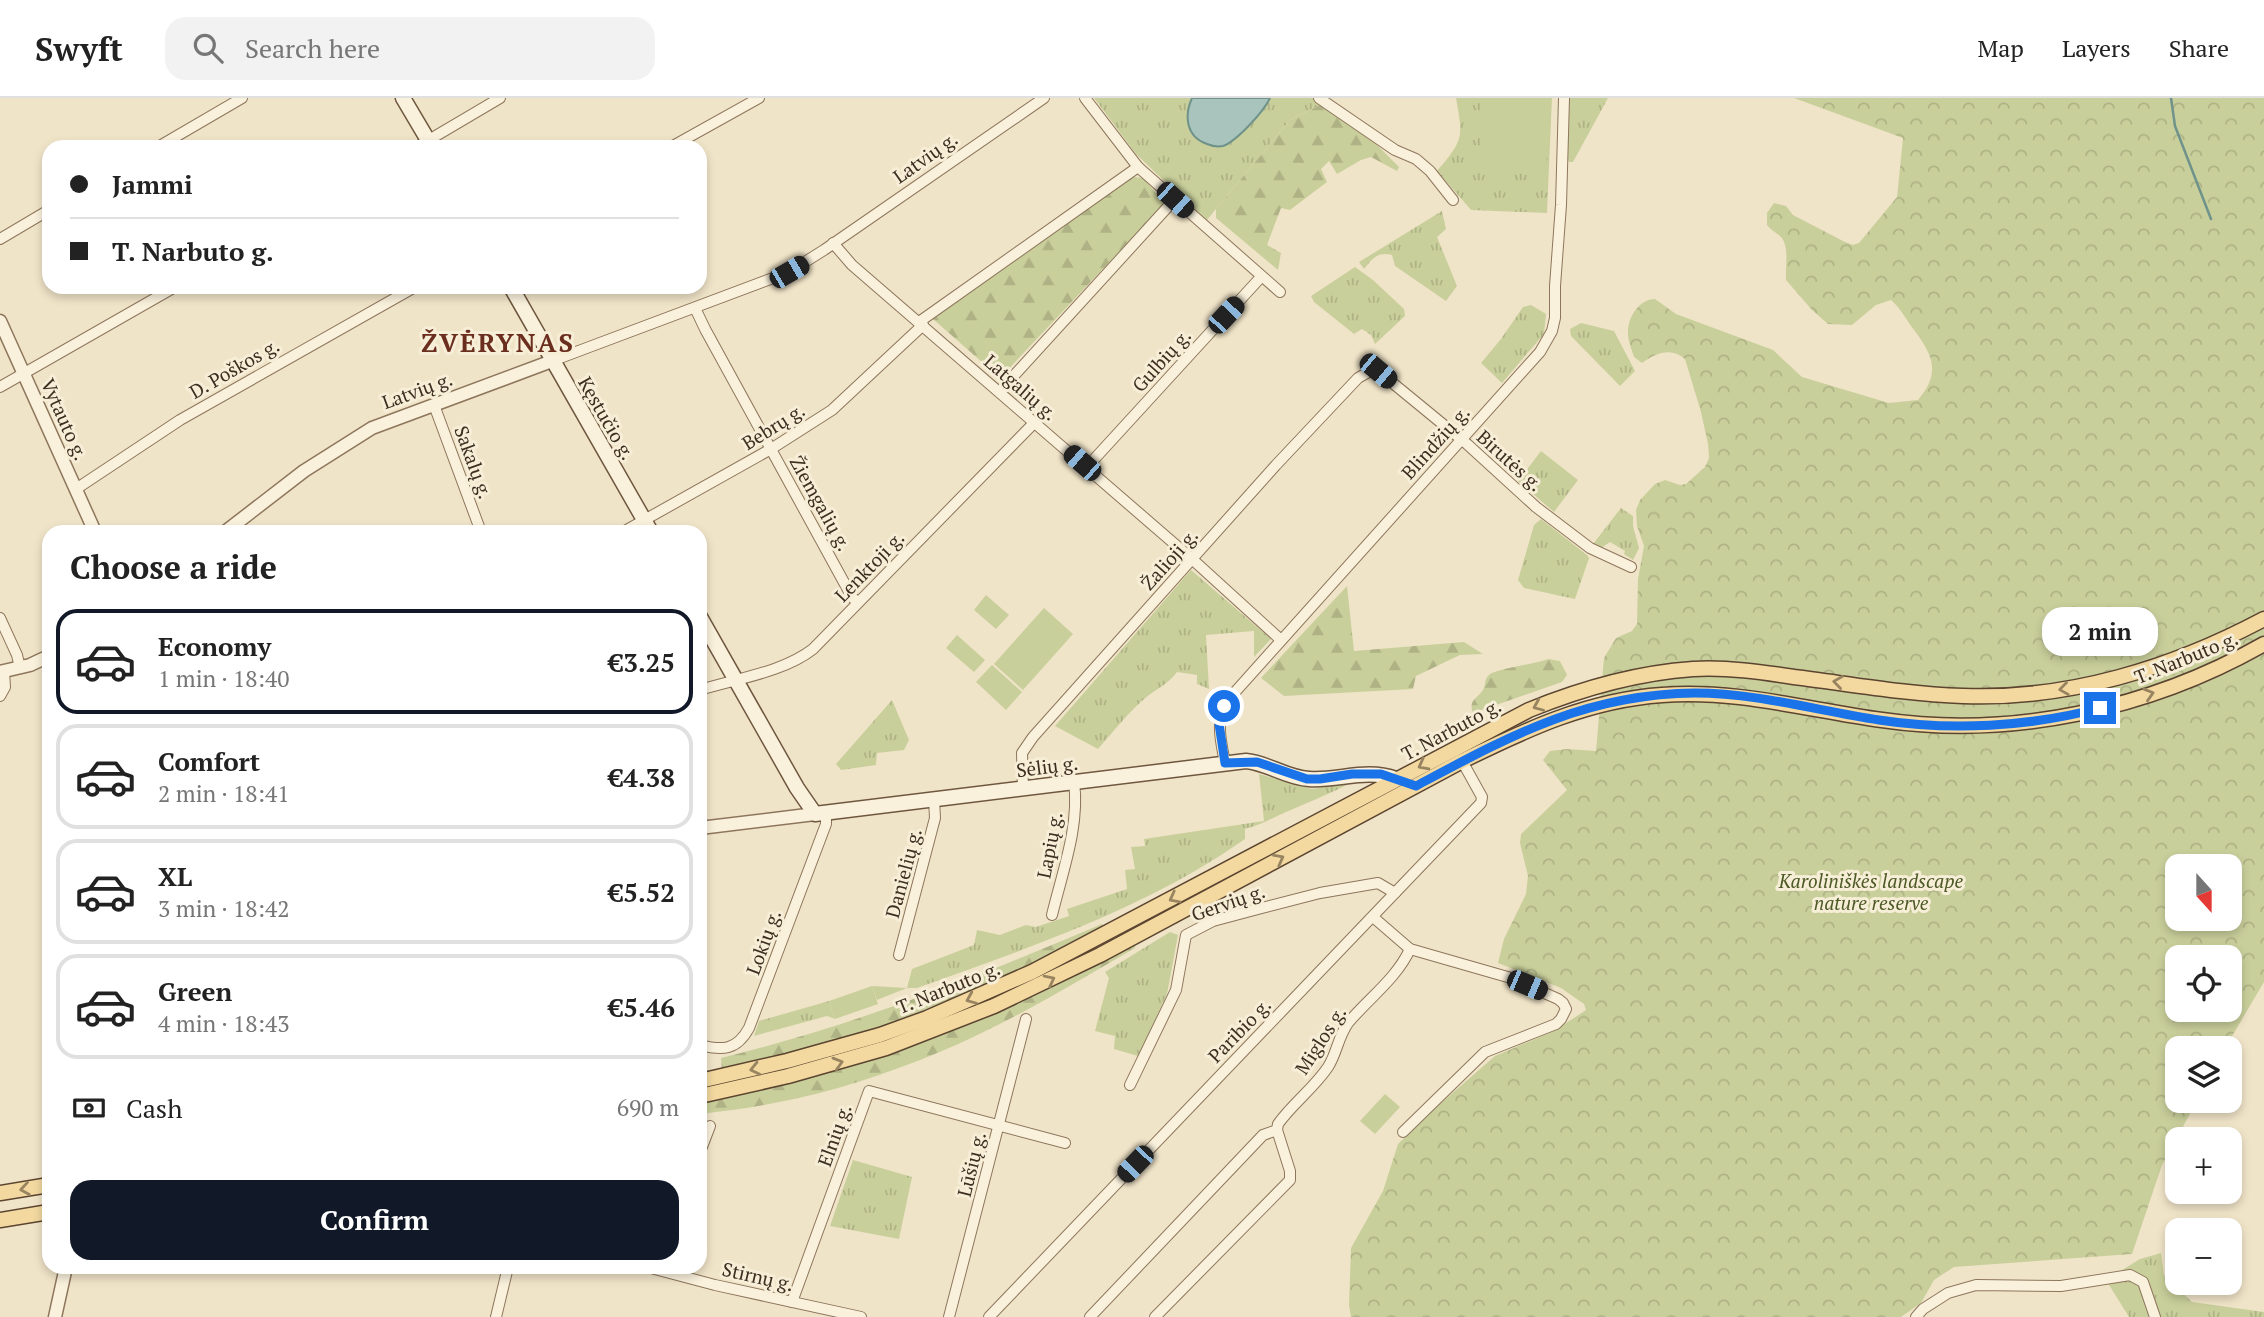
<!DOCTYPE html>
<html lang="en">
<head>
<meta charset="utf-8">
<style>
	:root { --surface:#fff; --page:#f2f2f2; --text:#222; --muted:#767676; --line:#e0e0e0; --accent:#111827 }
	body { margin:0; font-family:"PT Serif",serif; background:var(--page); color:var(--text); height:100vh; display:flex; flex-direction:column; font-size:26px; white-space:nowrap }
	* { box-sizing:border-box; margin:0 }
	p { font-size:23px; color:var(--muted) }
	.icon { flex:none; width:38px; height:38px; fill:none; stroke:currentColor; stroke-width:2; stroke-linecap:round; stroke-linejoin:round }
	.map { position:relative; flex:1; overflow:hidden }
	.side { position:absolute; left:42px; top:427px; width:665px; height:749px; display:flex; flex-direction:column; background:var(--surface); border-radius:21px; box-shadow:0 4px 10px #0003 }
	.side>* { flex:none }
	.top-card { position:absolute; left:42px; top:42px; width:665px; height:154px; border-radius:21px; box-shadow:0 4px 10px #0003; display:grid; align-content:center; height:154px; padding:0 28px; background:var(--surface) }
	.needle { width:46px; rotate:159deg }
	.controls { position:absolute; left:2165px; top:756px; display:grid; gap:14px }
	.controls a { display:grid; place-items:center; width:77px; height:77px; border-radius:14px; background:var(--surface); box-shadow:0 4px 10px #0003; font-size:35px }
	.end { position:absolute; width:32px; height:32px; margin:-16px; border:9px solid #1a73e8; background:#fff; box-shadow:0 0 0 4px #fff }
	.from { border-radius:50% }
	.bubble { position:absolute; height:49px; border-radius:21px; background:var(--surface); box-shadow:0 4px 10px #0003; font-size:23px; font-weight:800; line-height:49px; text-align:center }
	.car { position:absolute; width:21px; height:42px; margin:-21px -10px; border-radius:9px; box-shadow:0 0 5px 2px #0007; background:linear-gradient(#222 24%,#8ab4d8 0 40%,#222 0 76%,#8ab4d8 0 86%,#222 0) }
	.top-card b { display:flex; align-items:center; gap:24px; height:66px; font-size:26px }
	.top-card b+b { border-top:2px solid var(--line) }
	.top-card i { width:18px; height:18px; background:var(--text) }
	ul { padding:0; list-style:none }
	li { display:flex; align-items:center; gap:21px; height:105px; margin:0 14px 10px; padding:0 14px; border:4px solid var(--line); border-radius:21px }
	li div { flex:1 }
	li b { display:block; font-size:26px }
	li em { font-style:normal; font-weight:800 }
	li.selected { border-color:var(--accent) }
	li>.icon { width:63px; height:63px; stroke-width:1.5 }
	h2 { padding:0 28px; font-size:32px; line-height:84px }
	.pay { display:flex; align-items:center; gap:18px; height:77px; padding:0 28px; font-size:26px }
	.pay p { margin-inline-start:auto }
	.cta { display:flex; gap:14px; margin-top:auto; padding:14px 28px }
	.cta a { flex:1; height:80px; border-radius:21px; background:var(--accent); color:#fff; font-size:28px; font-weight:800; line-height:80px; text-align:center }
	header { display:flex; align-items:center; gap:42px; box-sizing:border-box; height:98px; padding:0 35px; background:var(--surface); border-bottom:2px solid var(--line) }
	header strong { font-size:33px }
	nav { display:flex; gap:38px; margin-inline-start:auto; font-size:24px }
	.search { width:490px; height:63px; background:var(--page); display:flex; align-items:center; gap:18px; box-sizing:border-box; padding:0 24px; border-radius:21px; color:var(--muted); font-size:26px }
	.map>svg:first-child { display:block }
</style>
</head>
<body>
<header>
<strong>Swyft</strong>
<div class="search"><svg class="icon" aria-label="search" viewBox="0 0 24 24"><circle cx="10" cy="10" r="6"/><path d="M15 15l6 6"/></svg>Search here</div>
<nav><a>Map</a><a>Layers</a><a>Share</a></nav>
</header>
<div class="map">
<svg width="2264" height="1219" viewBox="0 0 2264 1219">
	<defs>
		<pattern id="grass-tufts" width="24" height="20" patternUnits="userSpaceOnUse" patternTransform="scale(1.75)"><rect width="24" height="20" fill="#c9cf9b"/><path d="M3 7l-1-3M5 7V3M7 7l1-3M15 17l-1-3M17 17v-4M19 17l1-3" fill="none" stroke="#aeb285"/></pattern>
		<pattern id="forest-firs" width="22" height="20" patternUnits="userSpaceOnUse" patternTransform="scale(1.75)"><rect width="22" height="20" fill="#c9cf9b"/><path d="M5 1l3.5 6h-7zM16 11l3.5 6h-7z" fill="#aeb285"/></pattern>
		<pattern id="park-crowns" width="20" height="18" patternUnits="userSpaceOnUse" patternTransform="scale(1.75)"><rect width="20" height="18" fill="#c9cf9b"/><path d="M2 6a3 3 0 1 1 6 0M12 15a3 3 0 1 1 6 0" fill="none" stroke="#aeb285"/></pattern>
	</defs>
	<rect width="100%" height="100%" fill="#f0e4c8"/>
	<!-- grass -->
	<g fill="url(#grass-tufts)">
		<path d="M1094,0H1192C1185,17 1187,29 1199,43L1232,42L1258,18L1270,0H1327L1320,7L1290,22L1206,123L1136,56Z"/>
		<path d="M1456,0H1552L1547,115L1471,112L1437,73C1464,41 1463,40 1456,0Z"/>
		<path d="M1569,0H1608L1573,64H1569L1567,59Z"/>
		<path d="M1442,113L1446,131L1437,139L1457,188L1446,203L1395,168L1392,157C1378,153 1372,161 1364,171L1359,164Z"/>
		<path d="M1355,169L1373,182L1404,211L1405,218L1375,246L1371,237L1362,231L1354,236L1314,204L1311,198Z"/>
		<path d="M1531,207L1546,216L1544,236L1502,285L1481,265L1501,241L1523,209Z"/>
		<path d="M1581,225L1614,233L1635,273L1620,288L1571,238L1570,231Z"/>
		<path d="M1541,353L1578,382L1554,414L1518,383Z"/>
		<path d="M1621,410L1633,418V428L1639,450L1633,462L1624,456L1625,453L1610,444L1601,450L1593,446Z"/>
		<path d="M1541,421L1587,457L1589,460L1575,501L1524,490L1518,482L1534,427Z"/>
		<path d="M1191,472L1271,541L1254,559V533L1206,537L1209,591L1197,586V577L1177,574C1168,587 1155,591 1143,602C1127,616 1113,634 1098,651L1055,628Z"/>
		<path d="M892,602L909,642L904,652L877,655L876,667L841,672L836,666Z"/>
		<path d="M1259,676L1312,691L1353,684C1331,695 1309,704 1286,714C1272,720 1261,727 1245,731V741C1229,752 1212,763 1195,773C1108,823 1012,856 917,890H907L877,902L872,888L907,890L912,871L974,847L977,832L1000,837L1026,827L1036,829L1069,818L1067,811L1127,791L1125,772L1135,771L1131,749L1145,748L1144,741L1264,723Z"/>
		<path d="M1170,834L1178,837L1167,896L1138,958L1114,951L1115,938L1095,933L1109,880L1105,874Z"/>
		<path d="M829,903L835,921L827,918L754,938L759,923Z"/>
		<path d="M853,1062L912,1079L899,1141L830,1128Z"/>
		<path d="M2161,1155L2164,1177L2192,1204L2264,1214V1219H2129L2106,1182L2140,1161Z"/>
	</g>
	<!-- forest -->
	<g fill="url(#forest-firs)">
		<path d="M1320,7L1376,46L1399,69L1397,73L1371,59L1361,62L1337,76L1329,63L1321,71L1327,84L1290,112L1281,110L1267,147L1281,155L1278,172L1216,120V111L1290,22Z"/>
		<path d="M1133,79L1144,80L1164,106L1000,280L933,221Z"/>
		<path d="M1347,488L1354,553L1464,544L1483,556L1460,557L1416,578L1413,591L1284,598L1261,580Z"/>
		<path d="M1548,561L1560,563L1567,577L1562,584L1473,615C1468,602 1477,601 1483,592C1486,587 1484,581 1489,577C1495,571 1536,566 1548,561Z"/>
		<path d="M1102,826L1105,831C982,891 857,946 722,972L721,960C852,928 978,879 1102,826Z"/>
		<path d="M1135,844V850C1073,886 1009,925 942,953C889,975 831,995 774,1005C750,1010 725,1013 700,1016V1006L806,981L880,958Z"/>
	</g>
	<!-- park -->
	<path fill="url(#park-crowns)" fill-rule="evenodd" d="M1794,0H2264V884L2225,950H2177V1003H2197L2162,1067L2132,1156L1954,1169L1934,1182L1921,1205L1901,1219H1351L1349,1207L1351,1150L1383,1093L1398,1046L1433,1012L1495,958L1554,933L1586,912L1584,906L1561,890L1498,865L1504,841L1526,796L1528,778L1520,745L1521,736L1567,692L1543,662L1550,653L1567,651L1596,653L1604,560L1616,540L1632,533L1637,526L1638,481L1644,448L1637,428L1636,412L1640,402L1655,386L1665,382L1680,387L1686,386L1705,369L1709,360L1708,346L1701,314L1685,261C1671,249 1656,255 1642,265L1634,259C1632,252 1628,243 1628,236C1627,220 1639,201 1655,201L1676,216L1773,252L1802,279L1889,305L1918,302C1943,273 1931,254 1911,228C1904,218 1900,210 1891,202L1876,207L1852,227L1828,226L1812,212L1786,182C1785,169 1790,147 1780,138C1775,134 1771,132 1767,127V115L1774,105L1786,108L1793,117L1845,144L1853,147L1859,145L1897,99L1903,40ZM2177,768H2230V821H2177ZM2177,859H2230V912H2177Z"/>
	<!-- garden -->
	<g fill="#c9cf9b">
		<path d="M1482,0H1549L1546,77L1479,74Z"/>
		<path d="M986,497L1009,517L996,531L974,512Z"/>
		<path d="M1044,510L1073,536L1023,592L994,566Z"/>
		<path d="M957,537L985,562L974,574L946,550Z"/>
		<path d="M992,567L1022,594L1006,612L976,584Z"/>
		<path d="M872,888L878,906L835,921L829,903Z"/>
		<path d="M1385,996L1400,1009L1375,1036L1360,1023Z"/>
	</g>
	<!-- water -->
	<path fill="#a9c4bc" stroke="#6f938a" stroke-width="2" d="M1192,0H1270C1264,13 1237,43 1223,48C1218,49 1212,48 1207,46C1186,39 1184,18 1192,0Z"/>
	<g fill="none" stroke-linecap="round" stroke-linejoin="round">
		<!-- stream -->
		<path stroke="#6f938a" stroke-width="2.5" d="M2171,0L2175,28L2211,121"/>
		<!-- minor casing -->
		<g stroke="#8d765c" stroke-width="12">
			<g id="minor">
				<path d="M1085,0L1138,69L1280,194"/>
				<path d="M1319,0L1395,52L1416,61L1430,73L1453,102"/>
				<path d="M158,49L242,0"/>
				<path d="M417,49L500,0"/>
				<path d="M671,49L759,0"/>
				<path d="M0,141L49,112"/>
				<path d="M833,145L852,167L1192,461L1281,542"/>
				<path d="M695,210L705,231L852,499L857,504"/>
				<path d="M919,224L1138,69"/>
				<path d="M552,263L789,174L824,152L1044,0"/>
				<path d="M0,289L175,189"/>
				<path d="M1000,293L1175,101"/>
				<path d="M434,307L481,434"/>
				<path d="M1087,369L1261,179"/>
				<path d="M76,391L180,322L415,189"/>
				<path d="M623,434L771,351L832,312L923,227"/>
				<path d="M0,520L17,557L20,570"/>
				<path d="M700,592C735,581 784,574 813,551L1035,324"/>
				<path d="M0,598L5,589L4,574"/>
				<path d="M1225,665C1221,643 1215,624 1227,603L1540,254L1552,233L1555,220V188L1561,107L1564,0"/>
				<path d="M1023,690L1022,655L1033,639L1276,367L1358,280L1372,272L1378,273L1467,346L1536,409L1590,450L1631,469"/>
				<path d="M1052,817C1062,775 1080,728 1074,684"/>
				<path d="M1373,819L1410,851L1511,880L1558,901L1563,905L1566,911L1561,921L1556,926L1485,954L1403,1034"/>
				<path d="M899,857L935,720L934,701"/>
				<path d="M700,947C723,953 737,952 749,930L826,726V714"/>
				<path d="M1130,987L1176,892L1186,837L1213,823L1258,811L1320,795L1378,785L1395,795"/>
				<path d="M700,1054L710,1028"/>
				<path d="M647,1169L715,1187L861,1219"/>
				<path d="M792,1204L869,993L1065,1045"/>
				<path d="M496,1219L508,1169"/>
				<path d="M949,1219L1026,921"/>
				<path d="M989,1219L1481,705L1482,699L1462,663"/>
				<path d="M1090,1219L1263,1037L1277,1032"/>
				<path d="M1155,1219L1290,1082V1073L1277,1032L1278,1026C1292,1006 1314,990 1328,969C1337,955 1338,939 1348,925C1368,901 1397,880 1410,851"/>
				<path d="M1916,1219L1923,1211L1948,1195L1976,1187L2061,1188L2130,1177L2143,1184L2155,1219"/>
			</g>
		</g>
		<!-- tertiary casing -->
		<g stroke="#8d765c" stroke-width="15">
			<g id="tertiary">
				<path d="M0,223L95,434"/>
				<path d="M225,434L304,373L372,330L552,263"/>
				<path d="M0,574L30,567L49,558"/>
				<path d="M700,730L815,716"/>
				<path d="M55,1219L66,1169"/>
			</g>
		</g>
		<!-- secondary casing -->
		<g stroke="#6f573f" stroke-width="17">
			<g id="secondary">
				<path d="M403,0L432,49"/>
				<path d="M511,189L651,434"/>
				<path d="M700,519L797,690L815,716L1246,663C1268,665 1287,680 1309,681C1339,683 1366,670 1396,681"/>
			</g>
		</g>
		<!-- primary casing -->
		<g stroke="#5b4430" stroke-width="17">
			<g id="primary">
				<path d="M700,983L787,963L880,937L927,920L1032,874L1529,612C1583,590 1635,575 1693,571C1727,569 1761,574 1794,579C1850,586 1906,596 1963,598C2068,602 2172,570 2264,521"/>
				<path d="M700,998L788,978L886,950L994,908L1100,857L1462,663C1527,631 1589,602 1662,597C1736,591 1808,612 1882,622C2012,641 2150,611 2264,546"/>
				<path d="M0,1095L49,1087"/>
				<path d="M0,1122L49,1114"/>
			</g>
		</g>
		<!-- minor -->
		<use href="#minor" stroke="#faf1dc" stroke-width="10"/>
		<!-- tertiary -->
		<use href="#tertiary" stroke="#faf1dc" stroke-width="12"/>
		<!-- secondary -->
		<use href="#secondary" stroke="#faf1dc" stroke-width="14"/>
		<!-- primary -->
		<use href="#primary" stroke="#f3d9a0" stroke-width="14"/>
	</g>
	<!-- one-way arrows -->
	<defs><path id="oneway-chevron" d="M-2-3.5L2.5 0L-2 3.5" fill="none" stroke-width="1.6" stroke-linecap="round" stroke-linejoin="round" transform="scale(1.75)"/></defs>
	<g stroke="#988460">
		<use href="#oneway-chevron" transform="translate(1838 584) rotate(-172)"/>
		<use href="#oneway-chevron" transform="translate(2064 591) rotate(172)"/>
		<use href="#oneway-chevron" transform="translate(2149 596) rotate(-17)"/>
		<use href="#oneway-chevron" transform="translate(1538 608) rotate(157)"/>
		<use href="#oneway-chevron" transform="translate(1423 667) rotate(152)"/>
		<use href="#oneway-chevron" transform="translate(1279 761) rotate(-28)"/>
		<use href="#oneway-chevron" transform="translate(1174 800) rotate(152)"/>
		<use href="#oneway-chevron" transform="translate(1050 882) rotate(-27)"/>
		<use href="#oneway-chevron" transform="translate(971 901) rotate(157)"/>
		<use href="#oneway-chevron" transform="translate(838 965) rotate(-16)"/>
		<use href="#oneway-chevron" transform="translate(755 971) rotate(167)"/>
		<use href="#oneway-chevron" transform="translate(25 1091) rotate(171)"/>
	</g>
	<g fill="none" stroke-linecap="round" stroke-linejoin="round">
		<!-- route -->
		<path stroke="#1a73e8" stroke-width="9" d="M1224,608L1219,626L1225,665L1257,664L1307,681H1320L1352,676H1381L1416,688C1510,638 1585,596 1695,595C1757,595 1819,613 1879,622C1951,633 2029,629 2100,610"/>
	</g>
	<g text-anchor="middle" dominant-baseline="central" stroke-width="6" stroke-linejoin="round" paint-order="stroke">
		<!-- street labels -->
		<g font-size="19" fill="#3d2e20" stroke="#f7eed8">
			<text transform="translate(925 59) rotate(-35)">Latvių g.</text>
			<text transform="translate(1161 262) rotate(-48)">Gulbių g.</text>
			<text transform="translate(234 270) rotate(-30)">D. Poškos g.</text>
			<text transform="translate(1021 289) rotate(41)">Latgalių g.</text>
			<text transform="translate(417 292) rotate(-20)">Latvių g.</text>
			<text transform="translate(607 320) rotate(60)">Kęstučio g.</text>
			<text transform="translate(65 321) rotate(66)">Vytauto g.</text>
			<text transform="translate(773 328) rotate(-32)">Bebrų g.</text>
			<text transform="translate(1435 344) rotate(-48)">Blindžių g.</text>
			<text transform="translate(1510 362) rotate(42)">Birutės g.</text>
			<text transform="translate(474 364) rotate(70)">Sakalų g.</text>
			<text transform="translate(821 405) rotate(61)">Žiemgalių g.</text>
			<text transform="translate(1169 461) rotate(-48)">Žalioji g.</text>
			<text transform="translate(869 468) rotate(-46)">Lenktoji g.</text>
			<text transform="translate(2186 559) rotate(-22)">T. Narbuto g.</text>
			<text transform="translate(1451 631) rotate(-28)">T. Narbuto g.</text>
			<text transform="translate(1047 668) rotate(-7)">Sėlių g.</text>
			<text transform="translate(1049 747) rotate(-79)">Lapių g.</text>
			<text transform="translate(903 775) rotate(-75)">Danielių g.</text>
			<text transform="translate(1228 804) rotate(-19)">Gervių g.</text>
			<text transform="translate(763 844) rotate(-70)">Lokių g.</text>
			<text transform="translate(948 889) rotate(-22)">T. Narbuto g.</text>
			<text transform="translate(1239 932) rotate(-46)">Paribio g.</text>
			<text transform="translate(1320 942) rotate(-57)">Miglos g.</text>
			<text transform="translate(834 1037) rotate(-70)">Elnių g.</text>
			<text transform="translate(971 1066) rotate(-76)">Lūšių g.</text>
			<text transform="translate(758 1178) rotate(13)">Stirnų g.</text>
		</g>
		<!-- park labels -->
		<g font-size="19" font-style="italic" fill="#4d5a26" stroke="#f7eed8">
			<text x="1871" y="782">Karoliniškės landscape<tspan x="1871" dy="22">nature reserve</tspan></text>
		</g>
		<!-- district labels -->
		<g font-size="26" font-weight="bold" letter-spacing="2" fill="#6b2e1e" stroke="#f7eed8">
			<text x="498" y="244">ŽVĖRYNAS</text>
		</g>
	</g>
</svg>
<div class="controls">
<a><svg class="needle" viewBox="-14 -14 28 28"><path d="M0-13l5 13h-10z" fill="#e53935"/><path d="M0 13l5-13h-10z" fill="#767676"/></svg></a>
<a><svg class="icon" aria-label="locate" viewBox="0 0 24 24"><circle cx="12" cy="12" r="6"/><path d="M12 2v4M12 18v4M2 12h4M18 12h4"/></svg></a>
<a><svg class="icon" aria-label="layers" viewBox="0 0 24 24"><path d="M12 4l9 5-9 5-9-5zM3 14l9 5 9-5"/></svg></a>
<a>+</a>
<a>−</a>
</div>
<i class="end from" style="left:1224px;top:608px"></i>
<i class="end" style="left:2100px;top:610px"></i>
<div class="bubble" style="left:2042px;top:509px;width:116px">2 min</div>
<i class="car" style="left:1175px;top:102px;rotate:132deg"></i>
<i class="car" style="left:789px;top:174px;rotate:60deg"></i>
<i class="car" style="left:1226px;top:217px;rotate:43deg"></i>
<i class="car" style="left:1378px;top:273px;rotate:130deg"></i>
<i class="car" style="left:1082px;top:365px;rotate:311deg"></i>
<i class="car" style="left:1527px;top:887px;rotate:113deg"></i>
<i class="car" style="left:1135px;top:1066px;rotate:224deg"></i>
<div class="top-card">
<b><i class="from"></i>Jammi</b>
<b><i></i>T. Narbuto g.</b>
</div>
<section class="side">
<h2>Choose a ride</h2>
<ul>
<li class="selected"><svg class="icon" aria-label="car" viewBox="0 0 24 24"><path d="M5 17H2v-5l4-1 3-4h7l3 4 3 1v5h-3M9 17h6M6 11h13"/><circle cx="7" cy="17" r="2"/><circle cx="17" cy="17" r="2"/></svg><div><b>Economy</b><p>1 min · 18:40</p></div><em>€3.25</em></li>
<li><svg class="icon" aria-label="car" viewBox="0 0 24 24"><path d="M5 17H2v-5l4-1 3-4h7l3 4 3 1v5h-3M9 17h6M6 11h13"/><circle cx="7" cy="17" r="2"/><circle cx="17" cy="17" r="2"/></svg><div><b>Comfort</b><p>2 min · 18:41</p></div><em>€4.38</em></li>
<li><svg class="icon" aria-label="car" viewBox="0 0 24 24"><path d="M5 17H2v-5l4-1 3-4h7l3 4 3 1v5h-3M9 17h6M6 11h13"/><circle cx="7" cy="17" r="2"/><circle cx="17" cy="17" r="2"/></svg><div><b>XL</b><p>3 min · 18:42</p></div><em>€5.52</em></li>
<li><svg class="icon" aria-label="car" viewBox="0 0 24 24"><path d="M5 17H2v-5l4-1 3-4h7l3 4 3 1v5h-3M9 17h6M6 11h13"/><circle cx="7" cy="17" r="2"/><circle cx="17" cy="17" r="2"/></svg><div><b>Green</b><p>4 min · 18:43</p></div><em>€5.46</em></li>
</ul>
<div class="pay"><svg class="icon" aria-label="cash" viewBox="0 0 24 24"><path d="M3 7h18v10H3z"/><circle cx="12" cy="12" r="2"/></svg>Cash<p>690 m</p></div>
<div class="cta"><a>Confirm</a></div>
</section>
</div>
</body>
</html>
